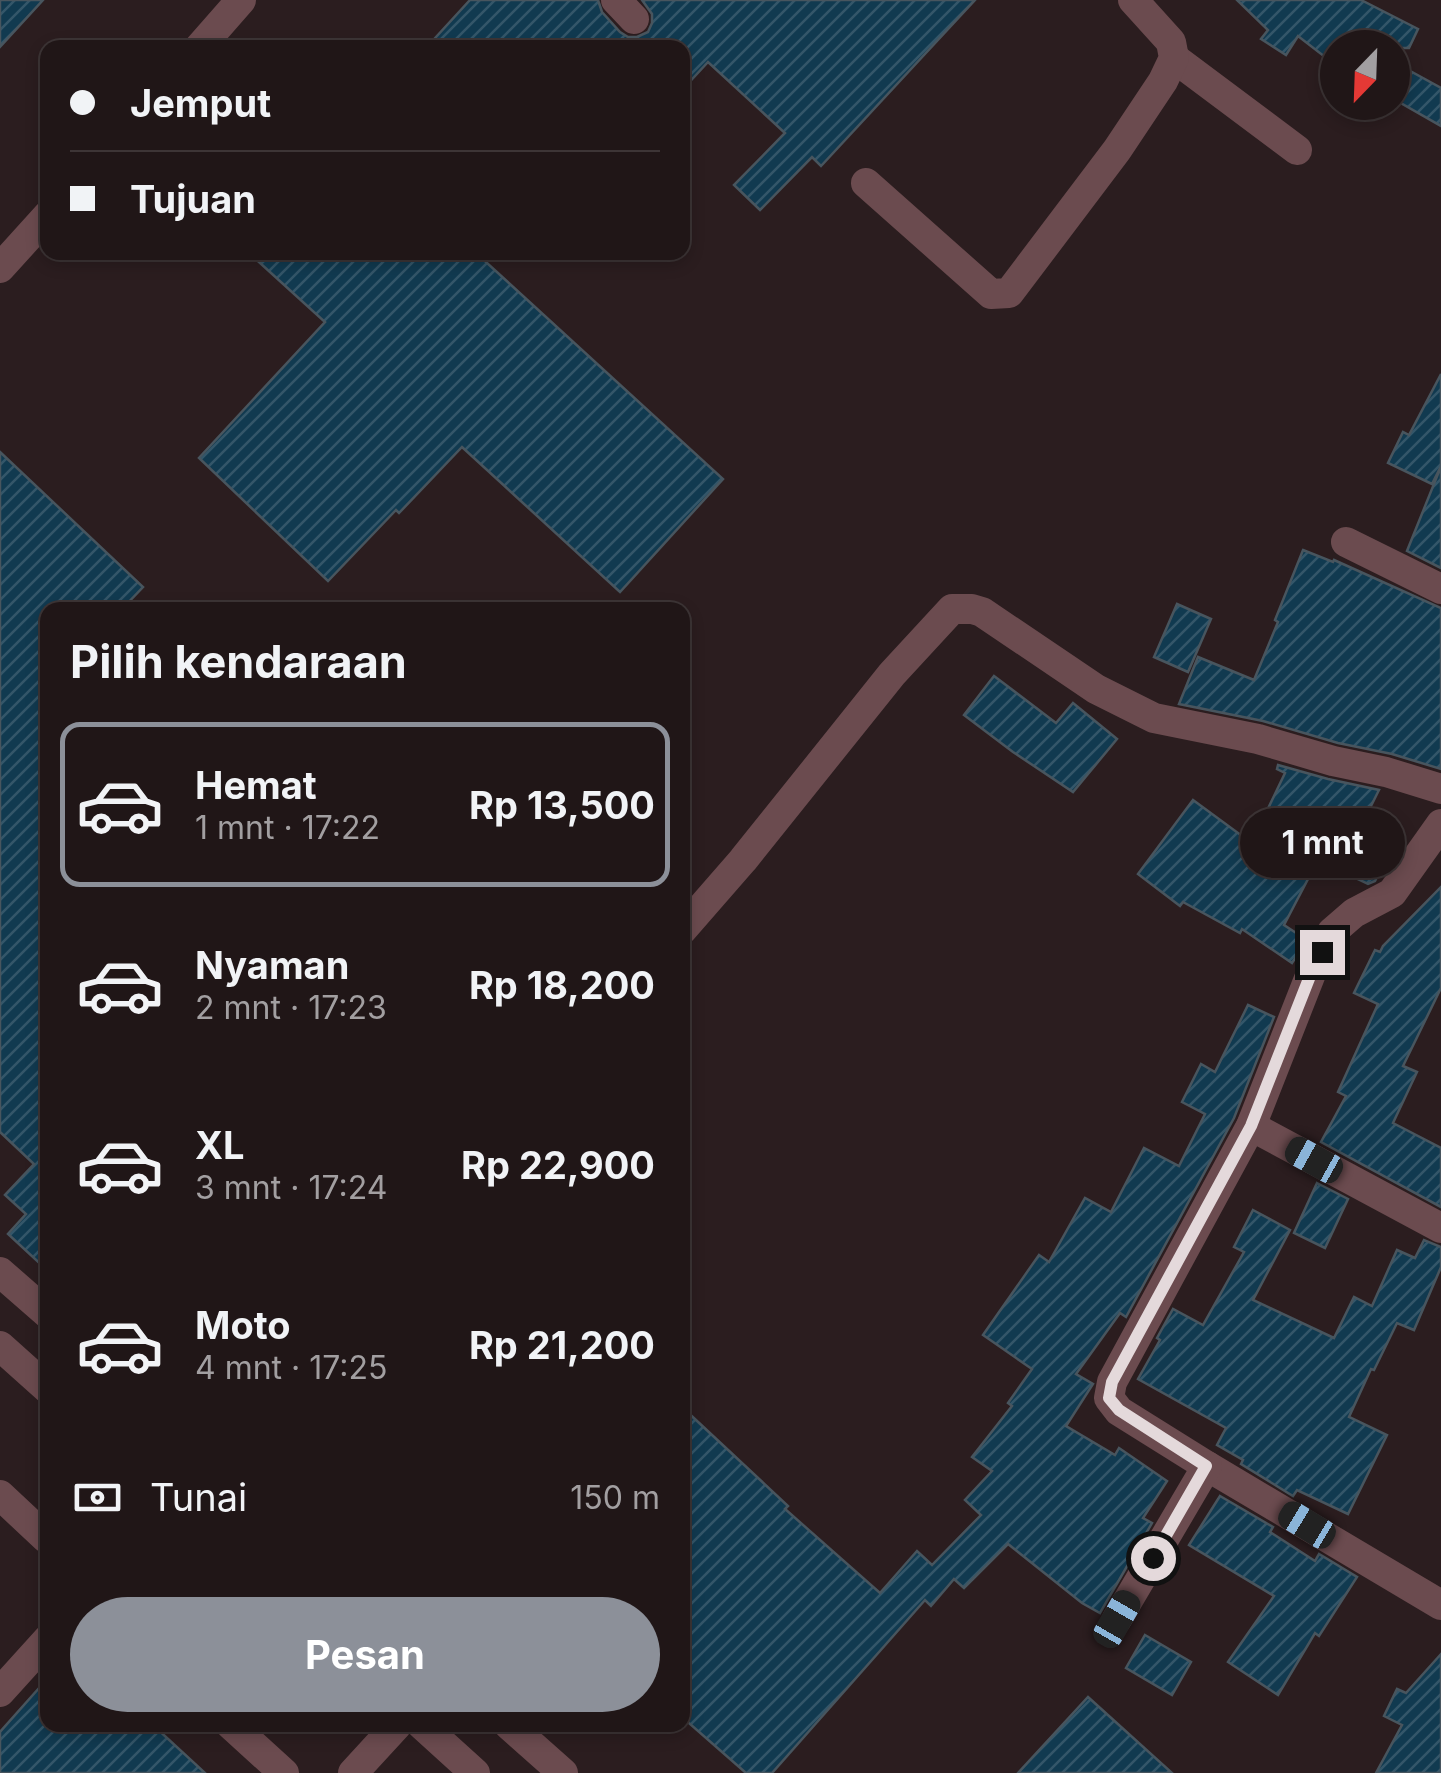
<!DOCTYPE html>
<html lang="id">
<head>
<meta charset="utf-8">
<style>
	:root { --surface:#201617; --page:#2d2324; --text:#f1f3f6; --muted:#a29fa1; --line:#3d3536; --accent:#8c9099 }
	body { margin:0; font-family:Inter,sans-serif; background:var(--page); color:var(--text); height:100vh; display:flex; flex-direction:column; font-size:38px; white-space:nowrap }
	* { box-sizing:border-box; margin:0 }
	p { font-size:32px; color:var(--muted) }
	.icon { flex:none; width:55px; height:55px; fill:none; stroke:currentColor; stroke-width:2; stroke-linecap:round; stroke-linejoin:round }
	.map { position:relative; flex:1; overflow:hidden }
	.drawer { position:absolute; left:40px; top:602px; width:650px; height:1130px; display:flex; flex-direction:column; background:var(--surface); border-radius:20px; box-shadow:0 5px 15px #0003,0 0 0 2px var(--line) }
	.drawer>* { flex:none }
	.guide { position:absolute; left:40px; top:40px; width:650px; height:220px; border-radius:20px; box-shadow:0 5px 15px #0003,0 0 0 2px var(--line); display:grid; align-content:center; height:220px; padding:0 30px; background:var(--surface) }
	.needle { width:65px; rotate:203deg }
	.tools { position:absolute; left:1320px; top:30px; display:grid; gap:20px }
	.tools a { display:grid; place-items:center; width:90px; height:90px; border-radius:50%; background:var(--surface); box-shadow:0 5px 15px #0003,0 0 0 2px var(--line); font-size:50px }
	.end { position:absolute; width:45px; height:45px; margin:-22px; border:12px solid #e4d9db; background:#111; box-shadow:0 0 0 5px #111 }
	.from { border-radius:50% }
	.bubble { position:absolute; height:70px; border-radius:35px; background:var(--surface); box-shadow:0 5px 15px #0003,0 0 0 2px var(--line); font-size:32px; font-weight:700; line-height:70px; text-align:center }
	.car { position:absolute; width:30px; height:60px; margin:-30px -15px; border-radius:12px; box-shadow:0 0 8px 2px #0007; background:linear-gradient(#222 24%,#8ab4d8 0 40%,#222 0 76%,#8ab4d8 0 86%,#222 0) }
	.guide b { display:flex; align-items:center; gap:35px; height:95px; font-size:38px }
	.guide b+b { border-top:2px solid var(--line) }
	.guide i { width:25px; height:25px; background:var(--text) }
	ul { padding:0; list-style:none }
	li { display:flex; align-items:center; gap:30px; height:165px; margin:0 20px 15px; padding:0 10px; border:5px solid transparent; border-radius:20px }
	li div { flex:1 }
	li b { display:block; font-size:38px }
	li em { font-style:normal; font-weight:700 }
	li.current { border-color:var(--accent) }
	li>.icon { width:90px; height:90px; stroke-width:1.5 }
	h2 { padding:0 30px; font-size:45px; line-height:120px }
	.pay { display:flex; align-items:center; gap:25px; height:110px; padding:0 30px; font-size:38px }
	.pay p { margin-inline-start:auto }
	.cta { display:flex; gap:20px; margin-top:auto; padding:20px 30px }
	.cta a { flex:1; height:115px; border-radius:60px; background:var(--accent); color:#fff; font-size:40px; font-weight:700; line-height:115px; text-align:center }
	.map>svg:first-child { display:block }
</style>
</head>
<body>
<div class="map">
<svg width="1441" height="1773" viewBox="0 0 1441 1773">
	<defs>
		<pattern id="building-hatch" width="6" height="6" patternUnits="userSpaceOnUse" patternTransform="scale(2.5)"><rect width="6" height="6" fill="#113a50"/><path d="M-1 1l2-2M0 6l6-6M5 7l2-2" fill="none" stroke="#345669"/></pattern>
	</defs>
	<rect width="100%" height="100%" fill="#2b1d1f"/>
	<!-- building -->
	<g fill="url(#building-hatch)" stroke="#48555e" stroke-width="2.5">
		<path d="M0,0H43L0,47Z"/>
		<path d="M470,0H598L602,12L620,32L628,37H637L648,32L652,23V14L642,0H975L821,166L812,157L760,210L734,185L785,133L708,62L682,90V48H426Z"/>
		<path d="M1237,0H1361L1418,29L1409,48H1338V67L1298,36L1286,55L1261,39L1268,30Z"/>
		<path d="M1392,61L1441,88V126L1392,98Z"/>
		<path d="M248,252H475L723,479L620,592L462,447L399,513L396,510L328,581L199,458L325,322Z"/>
		<path d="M1441,374V466L1432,484L1388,463L1403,432L1409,435Z"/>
		<path d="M0,452L143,587L121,610H48V1271L8,1234L26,1214L5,1195L34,1164L0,1132Z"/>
		<path d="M1440,469H1441V568L1407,551Z"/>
		<path d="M1303,550L1333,562L1334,560L1441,608V769L1392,754L1338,743L1263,721L1179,704L1198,657L1254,680L1278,622L1275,620Z"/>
		<path d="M1177,604L1211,619L1188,672L1154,657Z"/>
		<path d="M994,676L1056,723L1073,703L1117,739L1073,792L1013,752L964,715Z"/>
		<path d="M1278,765L1328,779L1379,790L1366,816L1399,832L1375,881L1368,884L1318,860L1284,925L1307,940L1292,963L1242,929L1240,933L1183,902L1180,906L1138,874L1193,800L1242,836L1245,831L1254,838L1285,773L1277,769Z"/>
		<path d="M1441,887V988L1403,1066L1417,1072L1393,1123L1441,1148V1207L1321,1142L1346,1096L1338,1092L1378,1004L1354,993L1375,950L1380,952L1383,946Z"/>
		<path d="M1248,1005L1274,1017L1234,1118L1126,1317L1120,1313L1076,1374L1093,1384L1066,1426L1115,1455L1119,1448L1167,1481L1143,1518L1152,1523L1100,1613L1082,1603L1008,1544L964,1588L954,1579L931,1606L925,1600L772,1773H746L682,1717V1407L788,1506L785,1509L880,1593L917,1551L932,1565L981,1515L965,1500L992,1471L972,1457L1012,1406L1008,1403L1032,1369L983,1335L1039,1255L1049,1262L1085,1198L1111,1212L1144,1148L1179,1166L1205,1114L1182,1102L1201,1064L1215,1072Z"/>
		<path d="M1317,1183L1348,1199L1325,1248L1294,1233Z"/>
		<path d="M1253,1210L1290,1230L1253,1300L1334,1338L1354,1297L1372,1306L1397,1250L1415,1258L1424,1240L1441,1247V1267L1414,1330L1397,1323L1374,1370L1371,1369L1349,1417L1387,1435L1348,1514L1297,1490L1293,1496L1241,1464L1243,1460L1217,1445L1226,1428L1138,1379L1160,1340L1157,1338L1173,1309L1203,1325L1244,1252L1234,1247Z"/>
		<path d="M1220,1496L1273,1527L1270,1532L1315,1561L1319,1554L1357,1577L1319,1636L1315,1633L1278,1695L1228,1662L1274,1596L1189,1545Z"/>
		<path d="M1145,1635L1191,1662L1172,1695L1126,1668Z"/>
		<path d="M1441,1654V1773H1376L1402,1725L1384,1716L1397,1689L1406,1693Z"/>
		<path d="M48,1678V1725H153L205,1773H0V1732Z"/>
		<path d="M1088,1697L1172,1773H1018Z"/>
	</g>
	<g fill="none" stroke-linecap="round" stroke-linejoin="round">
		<!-- minor -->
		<g stroke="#6b4b4f" stroke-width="30">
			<path d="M616,0L634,19"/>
			<path d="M199,48L241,0"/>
			<path d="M1174,58L1297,150"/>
			<path d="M866,183L991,294L1009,293L1117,150L1163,81L1174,58L1171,42L1133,0"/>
			<path d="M0,268L48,215"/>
			<path d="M1346,542L1441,589"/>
			<path d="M1441,824L1392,893L1354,913L1332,932L1312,971L1251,1126L1112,1382L1109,1398L1119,1411L1207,1466L1441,1605"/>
			<path d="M682,930L743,860L892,674L952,609H972L982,612L1096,689L1154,718L1258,739L1333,761L1386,772L1441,789"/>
			<path d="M1251,1126L1441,1228"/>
			<path d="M0,1272L48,1314"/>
			<path d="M0,1346L48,1389"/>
			<path d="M0,1495L46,1538"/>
			<path d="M1117,1619L1207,1466"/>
			<path d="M0,1692L48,1639"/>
			<path d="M231,1725L284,1773"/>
			<path d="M422,1725L475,1773"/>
			<path d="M509,1725L563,1773"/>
			<path d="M353,1773L397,1725"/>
		</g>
	</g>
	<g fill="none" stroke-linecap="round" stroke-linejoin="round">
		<!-- route -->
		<path stroke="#e4d9db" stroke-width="12" d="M1153,1558L1206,1466L1119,1410L1109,1398L1112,1382L1251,1126L1312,971L1322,952"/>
	</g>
</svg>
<div class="tools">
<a><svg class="needle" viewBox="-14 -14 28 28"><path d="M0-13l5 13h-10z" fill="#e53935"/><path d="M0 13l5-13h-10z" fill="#a29fa1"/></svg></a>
</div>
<i class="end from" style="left:1153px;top:1558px"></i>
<i class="end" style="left:1322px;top:952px"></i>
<div class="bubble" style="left:1240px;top:808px;width:165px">1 mnt</div>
<i class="car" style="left:1314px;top:1160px;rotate:299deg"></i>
<i class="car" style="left:1307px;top:1525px;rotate:301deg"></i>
<i class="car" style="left:1117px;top:1619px;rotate:30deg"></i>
<div class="guide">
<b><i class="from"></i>Jemput</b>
<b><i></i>Tujuan</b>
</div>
<section class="drawer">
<h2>Pilih kendaraan</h2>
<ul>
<li class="current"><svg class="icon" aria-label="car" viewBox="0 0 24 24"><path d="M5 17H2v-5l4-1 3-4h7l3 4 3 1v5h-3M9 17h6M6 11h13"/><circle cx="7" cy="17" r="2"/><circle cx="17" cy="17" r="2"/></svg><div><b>Hemat</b><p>1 mnt · 17:22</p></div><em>Rp 13,500</em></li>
<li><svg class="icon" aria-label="car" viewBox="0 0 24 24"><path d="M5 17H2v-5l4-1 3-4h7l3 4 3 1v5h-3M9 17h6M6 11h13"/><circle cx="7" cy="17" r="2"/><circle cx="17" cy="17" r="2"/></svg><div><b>Nyaman</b><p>2 mnt · 17:23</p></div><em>Rp 18,200</em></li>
<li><svg class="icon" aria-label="car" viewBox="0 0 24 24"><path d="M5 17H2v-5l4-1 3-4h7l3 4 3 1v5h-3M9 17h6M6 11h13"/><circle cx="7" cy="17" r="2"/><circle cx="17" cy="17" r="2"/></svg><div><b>XL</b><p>3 mnt · 17:24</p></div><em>Rp 22,900</em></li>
<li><svg class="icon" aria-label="car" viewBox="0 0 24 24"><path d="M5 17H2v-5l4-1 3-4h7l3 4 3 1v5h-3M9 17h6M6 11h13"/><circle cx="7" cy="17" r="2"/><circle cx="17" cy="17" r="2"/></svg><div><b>Moto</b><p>4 mnt · 17:25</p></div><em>Rp 21,200</em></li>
</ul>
<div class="pay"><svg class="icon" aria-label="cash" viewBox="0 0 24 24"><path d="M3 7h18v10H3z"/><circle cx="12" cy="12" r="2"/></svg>Tunai<p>150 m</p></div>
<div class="cta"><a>Pesan</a></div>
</section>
</div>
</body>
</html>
